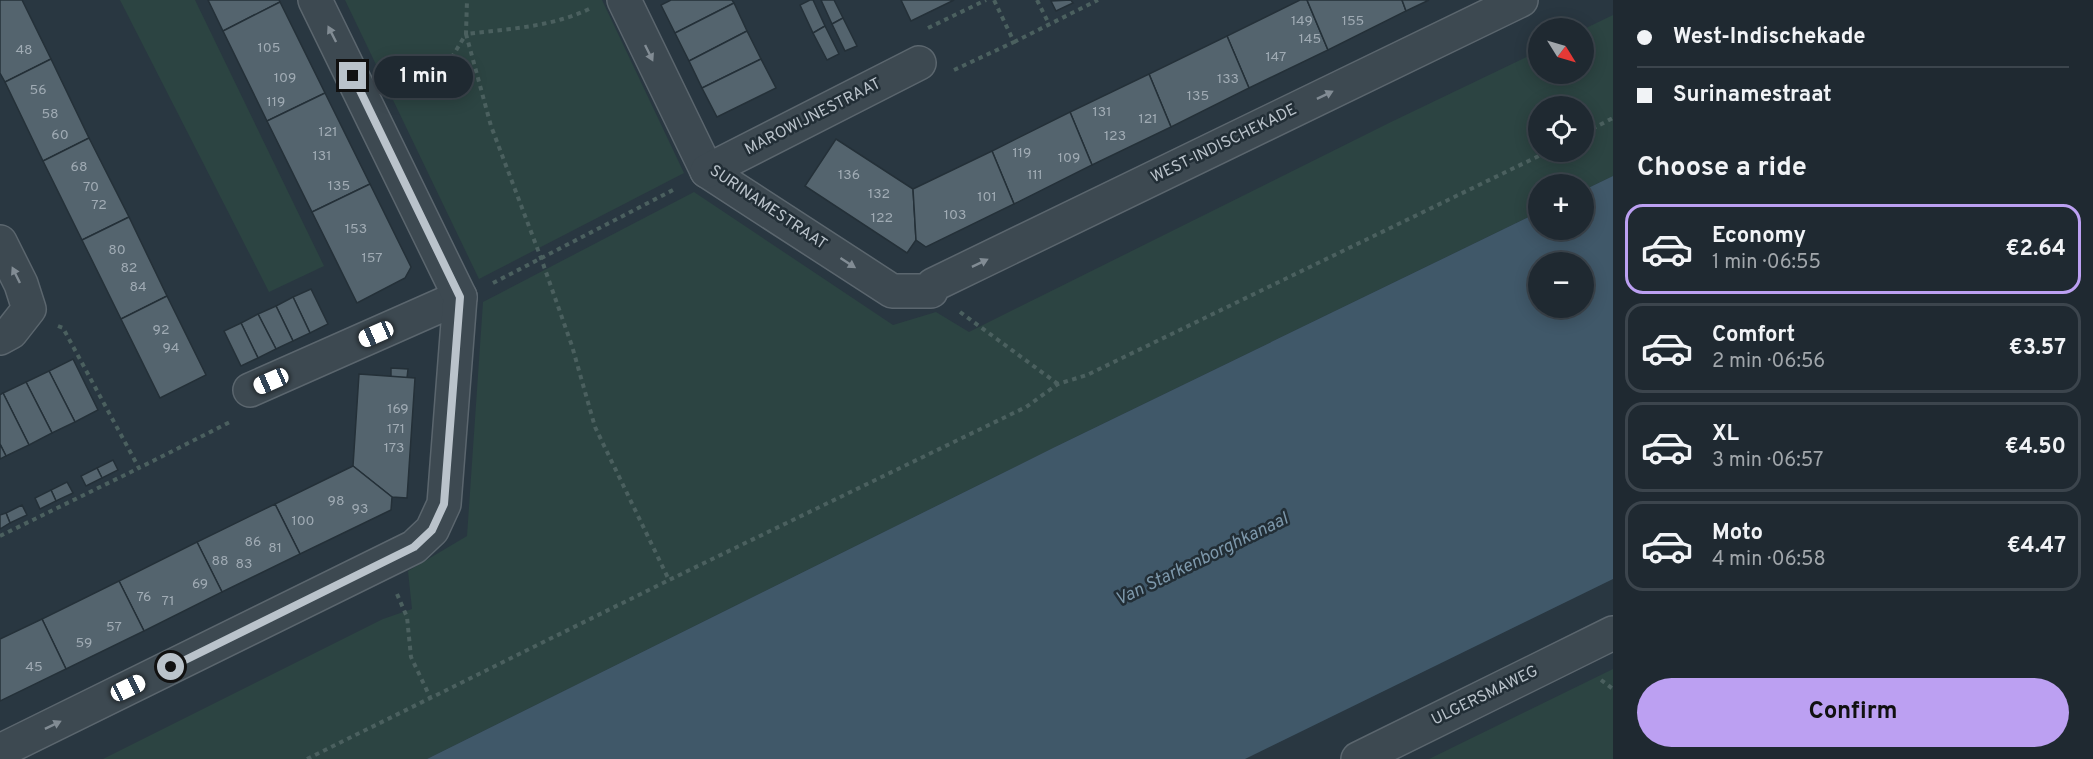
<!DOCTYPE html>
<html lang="en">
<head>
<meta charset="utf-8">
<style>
	:root { --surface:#1f2931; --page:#2c353d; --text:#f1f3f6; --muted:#a1a6ab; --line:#3c454d; --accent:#bca0f2 }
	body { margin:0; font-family:Overpass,sans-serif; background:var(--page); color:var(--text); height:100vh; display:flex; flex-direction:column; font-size:22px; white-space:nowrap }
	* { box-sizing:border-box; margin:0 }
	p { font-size:20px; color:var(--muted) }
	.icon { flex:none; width:33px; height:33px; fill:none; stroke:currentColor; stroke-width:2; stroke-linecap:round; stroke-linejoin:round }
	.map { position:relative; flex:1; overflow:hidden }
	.panel { display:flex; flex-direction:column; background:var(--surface); width:480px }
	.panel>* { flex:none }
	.guide { display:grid; align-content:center; height:132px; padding:0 24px; background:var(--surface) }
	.needle { width:39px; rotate:127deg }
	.controls { position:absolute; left:1528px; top:18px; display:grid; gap:12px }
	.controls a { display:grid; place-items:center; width:66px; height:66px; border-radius:50%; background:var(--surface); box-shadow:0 3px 15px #0003,0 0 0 2px var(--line); font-size:30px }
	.end { position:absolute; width:27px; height:27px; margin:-14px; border:8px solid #bac3cb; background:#111; box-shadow:0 0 0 3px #111 }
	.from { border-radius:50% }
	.bubble { position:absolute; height:42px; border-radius:21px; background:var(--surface); box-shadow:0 3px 15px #0003,0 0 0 2px var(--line); font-size:20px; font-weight:700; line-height:42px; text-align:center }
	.car { position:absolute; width:18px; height:36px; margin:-18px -9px; border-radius:8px; box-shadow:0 0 4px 2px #0007; background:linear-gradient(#fff 24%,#345 0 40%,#fff 0 76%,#345 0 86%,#fff 0) }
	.guide b { display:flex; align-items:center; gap:21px; height:57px; font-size:22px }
	.guide b+b { border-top:2px solid var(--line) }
	.guide i { width:15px; height:15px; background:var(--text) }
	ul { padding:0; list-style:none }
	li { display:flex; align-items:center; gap:18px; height:90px; margin:0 12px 9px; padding:0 12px; border:3px solid var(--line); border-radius:18px }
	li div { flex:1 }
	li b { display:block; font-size:22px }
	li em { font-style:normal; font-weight:700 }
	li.selected { border-color:var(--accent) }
	li>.icon { width:54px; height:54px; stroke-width:1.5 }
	h2 { padding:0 24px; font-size:27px; line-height:72px }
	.button { display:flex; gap:12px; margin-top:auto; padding:12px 24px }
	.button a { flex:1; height:69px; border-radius:36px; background:var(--accent); color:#111; font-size:24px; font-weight:700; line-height:69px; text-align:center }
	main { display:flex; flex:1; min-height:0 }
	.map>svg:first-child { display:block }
</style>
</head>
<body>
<main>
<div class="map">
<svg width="1613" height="759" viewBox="0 0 1613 759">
	<rect width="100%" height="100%" fill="#293741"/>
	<!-- green -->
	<g fill="#2c4442" fill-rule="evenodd">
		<path d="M120,0H195L324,266L269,292Z"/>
		<path d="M345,0H602L684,173L479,279Z"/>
		<path d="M1613,15V176L1584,190V184H1539V212L1055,447L427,759H103L383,619L412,609L408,571L467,536L483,302L694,192L893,325L936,312L969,332L1391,122L1539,51V74H1584V29ZM1539,106H1584V152H1539Z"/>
		<path d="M1613,669V759H1429Z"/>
	</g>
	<!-- water -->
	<path fill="#405869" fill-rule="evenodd" d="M1613,176V579L1245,759H427L1055,447L1539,212V230H1584V190ZM1539,262H1584V308H1539Z"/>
	<!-- building -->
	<g fill="#54646e" stroke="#243038" stroke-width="1.5">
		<path d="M0,0H22L51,59L5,82L0,73Z"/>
		<path d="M208,0H279L280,2L223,31Z"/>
		<path d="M671,0H732L734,3L675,33L661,5Z"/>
		<path d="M810,0H813L825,26L813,33L800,5Z"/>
		<path d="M821,0H834L843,18L832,24Z"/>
		<path d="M901,0H954L911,21Z"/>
		<path d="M1071,0L1073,3L1056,11L1051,1Z"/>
		<path d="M1300,0H1307L1328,50L1249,88L1227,36Z"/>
		<path d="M1307,0H1402L1406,11L1328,50Z"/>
		<path d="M1402,0H1429L1406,11Z"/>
		<path d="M280,2L325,93L267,121L223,31Z"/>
		<path d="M734,3L747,31L689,61L675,33Z"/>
		<path d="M843,18L857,46L845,51L832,24Z"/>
		<path d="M825,26L839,54L827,60L813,33Z"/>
		<path d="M747,31L761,59L702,88L689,61Z"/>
		<path d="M1227,36L1249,88L1171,127L1149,74Z"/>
		<path d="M51,59L89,138L43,161L5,82Z"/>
		<path d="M761,59L776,88L717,117L702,88Z"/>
		<path d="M1149,74L1171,127L1092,165L1070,112Z"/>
		<path d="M325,93L370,184L312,212L267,121Z"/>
		<path d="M1070,112L1092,165L1014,204L992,151Z"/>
		<path d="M89,138L129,217L82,240L43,161Z"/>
		<path d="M836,139L913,189L916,240L907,253L805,186Z"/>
		<path d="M992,151L1014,204L926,247L916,240L913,189Z"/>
		<path d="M370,184L411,267L405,278L357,303L312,212Z"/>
		<path d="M129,217L167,296L121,319L82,240Z"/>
		<path d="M311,289L328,324L310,333L293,297Z"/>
		<path d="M167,296L206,375L160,398L121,319Z"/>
		<path d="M293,297L310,333L293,341L276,306Z"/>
		<path d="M276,306L293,341L276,349L258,314Z"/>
		<path d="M258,314L276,349L258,358L241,323Z"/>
		<path d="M241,323L258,358L241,366L224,331Z"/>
		<path d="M73,359L98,410L75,422L49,371Z"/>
		<path d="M391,368L408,369L407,378L391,377Z"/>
		<path d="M49,371L75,422L52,433L26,382Z"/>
		<path d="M359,374L415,378L407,498L392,497L353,466Z"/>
		<path d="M26,382L52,433L29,445L3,393Z"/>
		<path d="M3,393L29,445L6,456L0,444V395Z"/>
		<path d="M0,444L6,456L0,459Z"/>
		<path d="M113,460L118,470L102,478L97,468Z"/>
		<path d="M353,466L392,497L391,510L300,554L275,504Z"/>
		<path d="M97,468L102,478L86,486L81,476Z"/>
		<path d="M67,482L73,493L56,501L51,490Z"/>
		<path d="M51,490L56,501L40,509L35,498Z"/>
		<path d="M275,504L300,554L222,592L197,542Z"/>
		<path d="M22,505L27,515L10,523L6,513Z"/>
		<path d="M6,513L10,523L0,529V515Z"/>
		<path d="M197,542L222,592L144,631L119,581Z"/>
		<path d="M119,581L144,631L66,669L42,619Z"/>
		<path d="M42,619L66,669L0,701V639Z"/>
	</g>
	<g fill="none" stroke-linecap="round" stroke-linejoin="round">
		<!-- minor casing -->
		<g stroke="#5b666e" stroke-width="36">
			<g id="minor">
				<path d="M624,0L707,171L892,291H931L933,285L1521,0"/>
				<path d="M707,171L919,63"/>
				<path d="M0,242L21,284L29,309L11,332L0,338"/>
				<path d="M250,390L460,297"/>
				<path d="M0,751L414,547L432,530L444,504L460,297L315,0"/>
				<path d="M1358,759L1613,633"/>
			</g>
		</g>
		<!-- path -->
		<g stroke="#4b605f" stroke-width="4" stroke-dasharray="4.5 4.5" stroke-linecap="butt">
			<path d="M1037,0L1049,24"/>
			<path d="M589,9C552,27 507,29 466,34L491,126L541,258L572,346L595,427L669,580L1026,407L1058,384L1087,375L1547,152"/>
			<path d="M928,28L986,0"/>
			<path d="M1014,42L1098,0"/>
			<path d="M954,70L1014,42L994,0"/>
			<path d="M404,98L429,83L449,62L466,34L467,0"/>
			<path d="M1584,133L1613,118"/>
			<path d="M493,283L675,189"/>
			<path d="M960,312L1058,384"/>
			<path d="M58,326L63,328L139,468L232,421"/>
			<path d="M0,536L139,468"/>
			<path d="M397,594L407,617L411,657L430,697"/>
			<path d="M1601,680L1613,689"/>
			<path d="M307,759L669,580"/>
		</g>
		<!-- minor -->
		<use href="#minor" stroke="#3d4951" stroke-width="33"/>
	</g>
	<!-- one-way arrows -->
	<defs><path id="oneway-solid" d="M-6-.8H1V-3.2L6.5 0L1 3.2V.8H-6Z" transform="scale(1.5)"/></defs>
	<g fill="#828c94">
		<use href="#oneway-solid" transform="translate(332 34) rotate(-117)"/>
		<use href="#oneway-solid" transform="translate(649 53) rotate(64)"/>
		<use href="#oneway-solid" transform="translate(1325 95) rotate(-26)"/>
		<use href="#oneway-solid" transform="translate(848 263) rotate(33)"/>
		<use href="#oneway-solid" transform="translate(980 263) rotate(-26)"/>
		<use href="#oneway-solid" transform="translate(16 275) rotate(-116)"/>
		<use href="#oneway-solid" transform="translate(53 725) rotate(-26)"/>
	</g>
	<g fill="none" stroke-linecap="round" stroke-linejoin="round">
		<!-- route -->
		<path stroke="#bac3cb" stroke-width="8" d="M171,667L414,547L432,530L444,504L460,297L353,76"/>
	</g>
	<g text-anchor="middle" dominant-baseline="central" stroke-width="5" stroke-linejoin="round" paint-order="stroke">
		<!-- number labels -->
		<g font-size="14" fill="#a0abb4">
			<text x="1302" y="21">149</text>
			<text x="1353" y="21">155</text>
			<text x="1310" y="39">145</text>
			<text x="269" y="48">105</text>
			<text x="24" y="50">48</text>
			<text x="1276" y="57">147</text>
			<text x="285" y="78">109</text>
			<text x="1228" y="79">133</text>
			<text x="38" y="90">56</text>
			<text x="1198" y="96">135</text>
			<text x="276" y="102">119</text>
			<text x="1102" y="112">131</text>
			<text x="50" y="114">58</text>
			<text x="1148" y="119">121</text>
			<text x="328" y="132">121</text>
			<text x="60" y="135">60</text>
			<text x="1115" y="136">123</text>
			<text x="1022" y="153">119</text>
			<text x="322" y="156">131</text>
			<text x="1069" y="158">109</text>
			<text x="79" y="167">68</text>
			<text x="849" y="175">136</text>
			<text x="1035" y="175">111</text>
			<text x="339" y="186">135</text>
			<text x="91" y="187">70</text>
			<text x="879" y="194">132</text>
			<text x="987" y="197">101</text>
			<text x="99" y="205">72</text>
			<text x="955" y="215">103</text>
			<text x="882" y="218">122</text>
			<text x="356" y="229">153</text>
			<text x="117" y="250">80</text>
			<text x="372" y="258">157</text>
			<text x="129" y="268">82</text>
			<text x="138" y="287">84</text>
			<text x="161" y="330">92</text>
			<text x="171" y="348">94</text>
			<text x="398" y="409">169</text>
			<text x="396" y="429">171</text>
			<text x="394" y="448">173</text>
			<text x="336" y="501">98</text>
			<text x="360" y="509">93</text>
			<text x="303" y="521">100</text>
			<text x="253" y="542">86</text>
			<text x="275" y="548">81</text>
			<text x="220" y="561">88</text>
			<text x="244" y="564">83</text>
			<text x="200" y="584">69</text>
			<text x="144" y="597">76</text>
			<text x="168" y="601">71</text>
			<text x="114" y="627">57</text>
			<text x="84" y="643">59</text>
			<text x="34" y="667">45</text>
		</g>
		<!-- street labels -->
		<g font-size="16" fill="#bac3cb" stroke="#222e36">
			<text transform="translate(813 117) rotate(-27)">MAROWIJNESTRAAT</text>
			<text transform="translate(1224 144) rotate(-26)">WEST-INDISCHEKADE</text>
			<text transform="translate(768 208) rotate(34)">SURINAMESTRAAT</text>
			<text transform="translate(1485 696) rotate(-26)">ULGERSMAWEG</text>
		</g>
		<!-- water labels -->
		<g font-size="18" font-style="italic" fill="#7d98ab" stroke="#222e36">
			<text transform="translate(1202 560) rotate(-26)">Van Starkenborghkanaal</text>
		</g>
	</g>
</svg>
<div class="controls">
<a><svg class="needle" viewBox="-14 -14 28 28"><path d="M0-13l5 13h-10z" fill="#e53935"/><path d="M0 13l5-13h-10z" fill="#a1a6ab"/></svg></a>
<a><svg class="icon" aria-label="locate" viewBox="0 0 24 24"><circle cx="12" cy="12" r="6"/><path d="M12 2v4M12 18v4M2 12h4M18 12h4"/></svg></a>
<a>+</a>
<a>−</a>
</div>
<i class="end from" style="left:171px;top:667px"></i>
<i class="end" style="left:353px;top:76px"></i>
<div class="bubble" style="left:374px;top:56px;width:99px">1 min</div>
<i class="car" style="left:376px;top:334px;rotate:246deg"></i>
<i class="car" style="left:271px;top:381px;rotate:246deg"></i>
<i class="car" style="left:128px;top:688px;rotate:64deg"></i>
</div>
<section class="panel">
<div class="guide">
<b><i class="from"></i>West-Indischekade</b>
<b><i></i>Surinamestraat</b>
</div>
<h2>Choose a ride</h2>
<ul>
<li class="selected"><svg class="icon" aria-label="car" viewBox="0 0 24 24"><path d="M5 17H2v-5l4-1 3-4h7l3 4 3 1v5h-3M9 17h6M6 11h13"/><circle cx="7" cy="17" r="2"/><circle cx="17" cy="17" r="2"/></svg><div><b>Economy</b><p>1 min · 06:55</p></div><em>€2.64</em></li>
<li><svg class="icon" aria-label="car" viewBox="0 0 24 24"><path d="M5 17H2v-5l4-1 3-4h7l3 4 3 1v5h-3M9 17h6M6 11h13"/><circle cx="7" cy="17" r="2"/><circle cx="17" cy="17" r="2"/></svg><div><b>Comfort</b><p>2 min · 06:56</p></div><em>€3.57</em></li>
<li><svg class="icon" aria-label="car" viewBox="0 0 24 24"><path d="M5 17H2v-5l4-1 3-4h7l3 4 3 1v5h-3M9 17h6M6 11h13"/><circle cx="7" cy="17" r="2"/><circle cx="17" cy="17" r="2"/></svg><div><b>XL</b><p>3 min · 06:57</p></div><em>€4.50</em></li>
<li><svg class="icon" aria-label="car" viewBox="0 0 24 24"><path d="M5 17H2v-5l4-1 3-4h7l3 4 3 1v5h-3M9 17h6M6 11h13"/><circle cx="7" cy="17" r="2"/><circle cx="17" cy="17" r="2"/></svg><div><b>Moto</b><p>4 min · 06:58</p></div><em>€4.47</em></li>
</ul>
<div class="button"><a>Confirm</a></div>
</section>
</main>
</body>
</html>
